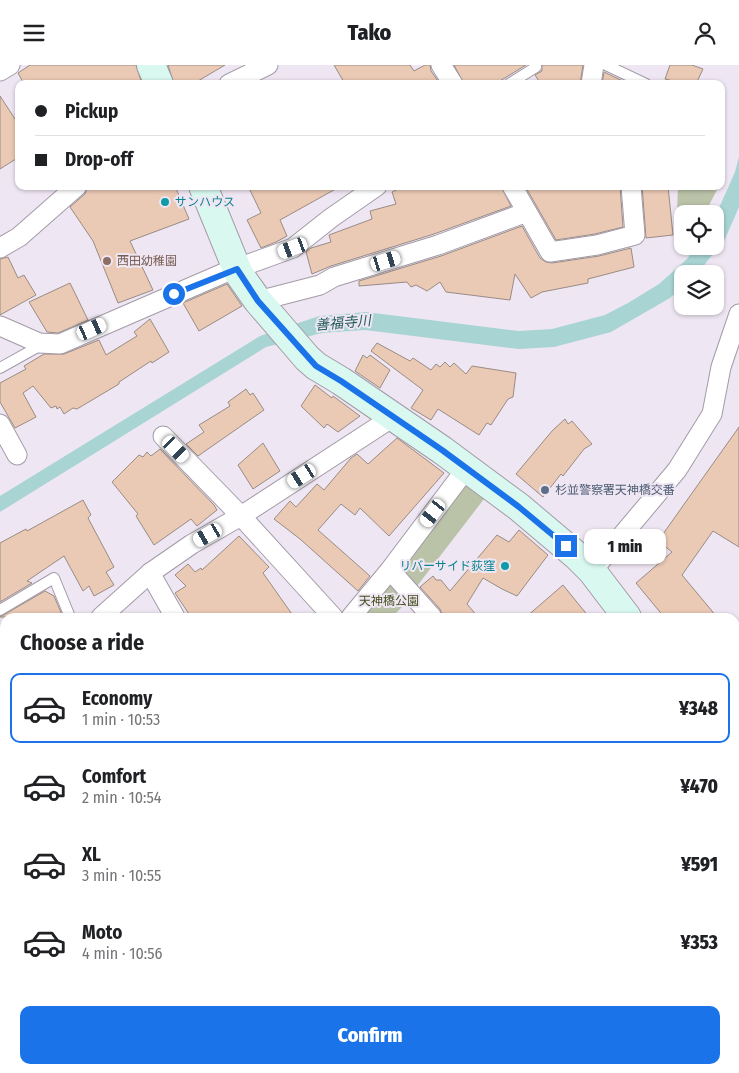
<!DOCTYPE html>
<html lang="en">
<head>
<meta charset="utf-8">
<style>
	:root { --surface:#fff; --page:#f6f6f6; --text:#202124; --muted:#757577; --line:#e0e0e0; --accent:#1a73e8 }
	body { margin:0; font-family:"Fira Sans Condensed","Noto Sans JP",sans-serif; background:var(--page); color:var(--text); height:100vh; display:flex; flex-direction:column; font-size:19px; white-space:nowrap }
	* { box-sizing:border-box; margin:0 }
	p { font-size:16px; color:var(--muted) }
	.icon { flex:none; width:28px; height:28px; fill:none; stroke:currentColor; stroke-width:2; stroke-linecap:round; stroke-linejoin:round }
	.map { position:relative; flex:1; overflow:hidden }
	.drawer { position:absolute; left:0px; top:548px; width:740px; height:461px; display:flex; flex-direction:column; background:var(--surface); border-radius:15px 15px 0 0; box-shadow:0 1px 4px #0004 }
	.drawer>* { flex:none }
	.banner { position:absolute; left:15px; top:15px; width:710px; height:110px; border-radius:10px; box-shadow:0 1px 4px #0004; display:grid; align-content:center; height:110px; padding:0 20px; background:var(--surface) }
	.controls { position:absolute; left:674px; top:140px; display:grid; gap:10px }
	.controls a { display:grid; place-items:center; width:50px; height:50px; border-radius:10px; background:var(--surface); box-shadow:0 1px 4px #0004; font-size:25px }
	.end { position:absolute; width:22px; height:22px; margin:-11px; border:6px solid #1a73e8; background:#fff; box-shadow:0 0 0 2px #fff }
	.from { border-radius:50% }
	.bubble { position:absolute; height:35px; border-radius:10px; background:var(--surface); box-shadow:0 1px 4px #0004; font-size:16px; font-weight:800; line-height:35px; text-align:center }
	.car { position:absolute; width:15px; height:30px; margin:-15px -8px; border-radius:6px; box-shadow:0 0 4px 1px #0007; background:linear-gradient(#fff 24%,#345 0 40%,#fff 0 76%,#345 0 86%,#fff 0) }
	.banner b { display:flex; align-items:center; gap:18px; height:48px; font-size:19px }
	.banner b+b { border-top:1px solid var(--line) }
	.banner i { width:12px; height:12px; background:var(--text) }
	ul { padding:0; list-style:none }
	li { display:flex; align-items:center; gap:15px; height:70px; margin:0 10px 8px; padding:0 10px; border:2px solid transparent; border-radius:10px }
	li div { flex:1 }
	li b { display:block; font-size:19px }
	li em { font-style:normal; font-weight:800 }
	li.selected { border-color:var(--accent) }
	li>.icon { width:45px; height:45px; stroke-width:1.5 }
	h2 { padding:0 20px; font-size:22px; line-height:60px }
	.cta { display:flex; gap:10px; margin-top:auto; padding:10px 20px }
	.cta a { flex:1; height:58px; border-radius:10px; background:var(--accent); color:#fff; font-size:20px; font-weight:800; line-height:58px; text-align:center }
	header { display:flex; justify-content:space-between; align-items:center; height:65px; padding:0 20px; background:var(--surface); font-size:22px; font-weight:800 }
	.map>svg:first-child { display:block }
</style>
</head>
<body>
<header><svg class="icon" aria-label="menu" viewBox="0 0 24 24"><path d="M4 6h16M4 12h16M4 18h16"/></svg>Tako<svg class="icon" aria-label="person" viewBox="0 0 24 24"><circle cx="12" cy="8" r="4"/><path d="M4 21q1-7 8-7t8 7"/></svg></header>
<div class="map">
<svg width="739" height="1008" viewBox="0 0 739 1008">
	<rect width="100%" height="100%" fill="#efe6f3"/>
	<!-- green -->
	<g fill="#bac3a8">
		<path d="M678,121H719L708,142L703,149H682V174L680,178L677,147Z"/>
		<path d="M463,418L484,434L414,525L401,510L403,496Z"/>
		<path d="M385,521H394L407,537L392,552H356Z"/>
		<path d="M5,582V842L0,845V585Z"/>
	</g>
	<!-- water -->
	<path fill="#a8d4d4" d="M739,92V142L725,174L697,209H682V222L670,233L611,267L554,282L519,284L365,265L322,268L266,282L0,447V431L260,271L319,251L366,247L519,266L552,264L605,250L628,238L659,219L687,194L697,181H715V152L735,107Z"/>
	<!-- building -->
	<g fill="#eac9b5" stroke="#998c84">
		<path d="M30,0H136L142,19H24L18,8Z"/>
		<path d="M168,0H225L193,19H174Z"/>
		<path d="M334,0H410L414,6L425,0H430L431,6L440,19H345Z"/>
		<path d="M454,0H526L495,19H464Z"/>
		<path d="M542,0H583L580,19H541L535,10L542,6Z"/>
		<path d="M670,0H692L703,4L696,19H672L673,16L665,14Z"/>
		<path d="M604,7L629,19H602Z"/>
		<path d="M0,31L19,60V92L0,104Z"/>
		<path d="M88,121H175L189,154L130,176L153,225L118,238L93,176L70,142L85,129Z"/>
		<path d="M248,121H341L280,155L287,171L276,177L261,183L247,155L261,148Z"/>
		<path d="M404,121H501L511,141L434,169L331,201L312,209L306,187L311,183L331,177L329,170L372,154L370,146L396,139L392,127Z"/>
		<path d="M525,121H620L623,162L595,169L556,175Z"/>
		<path d="M642,121H668L673,170L646,173Z"/>
		<path d="M522,161L540,193L546,197L552,198L599,191L631,183L634,202L588,214V218L542,227L531,233L515,209L510,235L446,227L440,217L427,226L416,220L411,222L407,217L359,221V216L441,191Z"/>
		<path d="M8,192L18,213L24,210L36,230L0,250V194Z"/>
		<path d="M70,218L88,255L58,268L47,267L29,237Z"/>
		<path d="M227,219L242,241L199,266L183,238Z"/>
		<path d="M150,254L169,287L152,298L151,296L119,317V319L77,344L73,343L64,349L60,342L57,344L56,341L51,343L33,321L23,328L36,352L15,363L0,337V318L26,304L24,301L44,289H64L99,275L106,290L137,271L134,267Z"/>
		<path d="M377,278L410,296L413,293L431,305L436,299L440,302L445,297L450,302L454,298L466,309L472,301L516,308L513,332L508,334L491,360L487,358L479,370L438,344L431,355L411,343L423,325L371,286Z"/>
		<path d="M363,290L367,293L370,290L390,305L380,323L355,306Z"/>
		<path d="M315,320L332,333L333,331L360,351L338,367L327,359L324,363L301,341Z"/>
		<path d="M246,324L250,330L253,328L264,345L198,391L186,379L204,367L199,360L230,341L228,337Z"/>
		<path d="M565,354L568,359L572,356L592,379L584,384L563,411L561,409L543,432L516,409L552,366Z"/>
		<path d="M739,362V482L713,466L682,510L717,552H664L636,518L672,487L658,476Z"/>
		<path d="M397,373L444,408L389,471L360,443L355,450L341,439L318,465L370,511L358,526L300,474L274,454L290,436L296,442L317,419L324,425L351,393L357,389L368,399Z"/>
		<path d="M263,378L280,406L253,424L238,400Z"/>
		<path d="M160,384L214,440L217,445L197,461L191,454L154,480L136,451L138,449L112,417L139,390L143,392L147,387L151,391Z"/>
		<path d="M83,435L91,450L88,453L114,502L106,507L114,520L94,531L89,521L83,526L64,491L27,516L32,518L0,537V478L26,464L27,466Z"/>
		<path d="M519,465L548,490L517,531L502,524L483,513L467,539L478,552H443L440,544L420,522L433,511L436,515H441L450,526L497,470L509,477Z"/>
		<path d="M239,471L269,502L263,508L294,552H191L175,528L186,521L175,510L188,499L195,507L201,503L202,505Z"/>
		<path d="M563,520L589,552H526Z"/>
		<path d="M45,526L54,531L63,552H0Z"/>
	</g>
	<g fill="none" stroke-linecap="round" stroke-linejoin="round">
		<!-- lane casing -->
		<g stroke="#a39ba7" stroke-width="12">
			<g id="lane">
				<path d="M606,0L646,19"/>
				<path d="M509,19L536,2L535,0"/>
				<path d="M0,303L43,279"/>
				<path d="M0,545L54,513L70,552"/>
				<path d="M735,765L739,763"/>
				<path d="M735,963L739,981"/>
				<path d="M52,1008L63,1004"/>
				<path d="M446,1008L453,1004"/>
			</g>
		</g>
		<!-- street casing -->
		<g stroke="#a39ba7" stroke-width="21">
			<g id="street">
				<path d="M441,0L453,19"/>
				<path d="M0,6L10,0"/>
				<path d="M229,19L268,0"/>
				<path d="M591,19L594,0"/>
				<path d="M512,121L550,187L597,180L635,170L631,121"/>
				<path d="M0,183L19,172L77,121"/>
				<path d="M258,236L320,220L334,212L438,180L527,147"/>
				<path d="M0,261L39,278L60,279L224,208L293,183L331,153L377,121"/>
				<path d="M0,359L17,390"/>
				<path d="M163,371L241,451L333,552"/>
				<path d="M390,505L432,552"/>
				<path d="M592,506L677,405L712,349L721,302L739,249"/>
				<path d="M150,508L175,552"/>
				<path d="M101,552L150,508L192,479L241,451L393,352"/>
				<path d="M351,552L390,505L466,404"/>
				<path d="M0,853L5,850"/>
				<path d="M0,964L5,962"/>
				<path d="M118,1004L120,1008"/>
				<path d="M530,1004L534,1008"/>
			</g>
		</g>
		<!-- secondary casing -->
		<g stroke="#a39ba7" stroke-width="30">
			<g id="secondary">
				<path d="M151,0L159,19"/>
				<path d="M203,121L239,209L258,236L307,293L316,301L341,316L442,385L519,442L577,491L592,506L627,552"/>
				<path d="M735,696L739,701"/>
			</g>
		</g>
		<!-- lane -->
		<use href="#lane" stroke="#fff" stroke-width="10"/>
		<!-- street -->
		<use href="#street" stroke="#fff" stroke-width="19"/>
		<!-- secondary -->
		<use href="#secondary" stroke="#d9f8f0" stroke-width="28"/>
	</g>
	<g fill="none" stroke-linecap="round" stroke-linejoin="round">
		<!-- route -->
		<path stroke="#1a73e8" stroke-width="6" d="M174,229L237,204L258,236L316,301L341,316L442,385L519,442L566,481"/>
	</g>
	<!-- markers -->
	<g fill="#0f9aa8" stroke="#efe6f3" stroke-width="2">
		<circle cx="165" cy="137" r="5"/>
		<circle cx="505" cy="501" r="5"/>
	</g>
	<circle fill="#8d6e63" stroke="#efe6f3" stroke-width="2" cx="107" cy="196" r="5"/>
	<circle fill="#5c6f8a" stroke="#efe6f3" stroke-width="2" cx="545" cy="425" r="5"/>
	<g text-anchor="middle" dominant-baseline="central" stroke-width="4" stroke-linejoin="round" paint-order="stroke">
		<!-- culture labels -->
		<g font-size="12" fill="#0d838f" stroke="#efe6f3" text-anchor="start">
			<text x="175" y="137">サンハウス</text>
			<text x="495" y="501" text-anchor="end">リバーサイド荻窪</text>
		</g>
		<!-- education labels -->
		<g font-size="12" fill="#785e54" stroke="#efe6f3" text-anchor="start">
			<text x="117" y="196">西田幼稚園</text>
		</g>
		<!-- service labels -->
		<g font-size="12" fill="#4e5e75" stroke="#efe6f3" text-anchor="start">
			<text x="555" y="425">杉並警察署天神橋交番</text>
		</g>
		<!-- park labels -->
		<g font-size="12" fill="#43511e" stroke="#efe6f3">
			<text x="389" y="536">天神橋公園</text>
		</g>
		<!-- water labels -->
		<g font-size="14" font-style="italic" fill="#205c5c" stroke="#efe6f3">
			<text transform="translate(343 258) rotate(-5)">善福寺川</text>
		</g>
	</g>
</svg>
<div class="controls">
<a><svg class="icon" aria-label="locate" viewBox="0 0 24 24"><circle cx="12" cy="12" r="6"/><path d="M12 2v4M12 18v4M2 12h4M18 12h4"/></svg></a>
<a><svg class="icon" aria-label="layers" viewBox="0 0 24 24"><path d="M12 4l9 5-9 5-9-5zM3 14l9 5 9-5"/></svg></a>
</div>
<i class="end from" style="left:174px;top:229px"></i>
<i class="end" style="left:566px;top:481px"></i>
<div class="bubble" style="left:584px;top:464px;width:82px">1 min</div>
<i class="car" style="left:293px;top:183px;rotate:249deg"></i>
<i class="car" style="left:386px;top:196px;rotate:73deg"></i>
<i class="car" style="left:92px;top:264px;rotate:66deg"></i>
<i class="car" style="left:176px;top:384px;rotate:136deg"></i>
<i class="car" style="left:302px;top:411px;rotate:237deg"></i>
<i class="car" style="left:433px;top:448px;rotate:217deg"></i>
<i class="car" style="left:208px;top:470px;rotate:240deg"></i>
<div class="banner">
<b><i class="from"></i>Pickup</b>
<b><i></i>Drop-off</b>
</div>
<section class="drawer">
<h2>Choose a ride</h2>
<ul>
<li class="selected"><svg class="icon" aria-label="car" viewBox="0 0 24 24"><path d="M5 17H2v-5l4-1 3-4h7l3 4 3 1v5h-3M9 17h6M6 11h13"/><circle cx="7" cy="17" r="2"/><circle cx="17" cy="17" r="2"/></svg><div><b>Economy</b><p>1 min · 10:53</p></div><em>¥348</em></li>
<li><svg class="icon" aria-label="car" viewBox="0 0 24 24"><path d="M5 17H2v-5l4-1 3-4h7l3 4 3 1v5h-3M9 17h6M6 11h13"/><circle cx="7" cy="17" r="2"/><circle cx="17" cy="17" r="2"/></svg><div><b>Comfort</b><p>2 min · 10:54</p></div><em>¥470</em></li>
<li><svg class="icon" aria-label="car" viewBox="0 0 24 24"><path d="M5 17H2v-5l4-1 3-4h7l3 4 3 1v5h-3M9 17h6M6 11h13"/><circle cx="7" cy="17" r="2"/><circle cx="17" cy="17" r="2"/></svg><div><b>XL</b><p>3 min · 10:55</p></div><em>¥591</em></li>
<li><svg class="icon" aria-label="car" viewBox="0 0 24 24"><path d="M5 17H2v-5l4-1 3-4h7l3 4 3 1v5h-3M9 17h6M6 11h13"/><circle cx="7" cy="17" r="2"/><circle cx="17" cy="17" r="2"/></svg><div><b>Moto</b><p>4 min · 10:56</p></div><em>¥353</em></li>
</ul>
<div class="cta"><a>Confirm</a></div>
</section>
</div>
</body>
</html>
